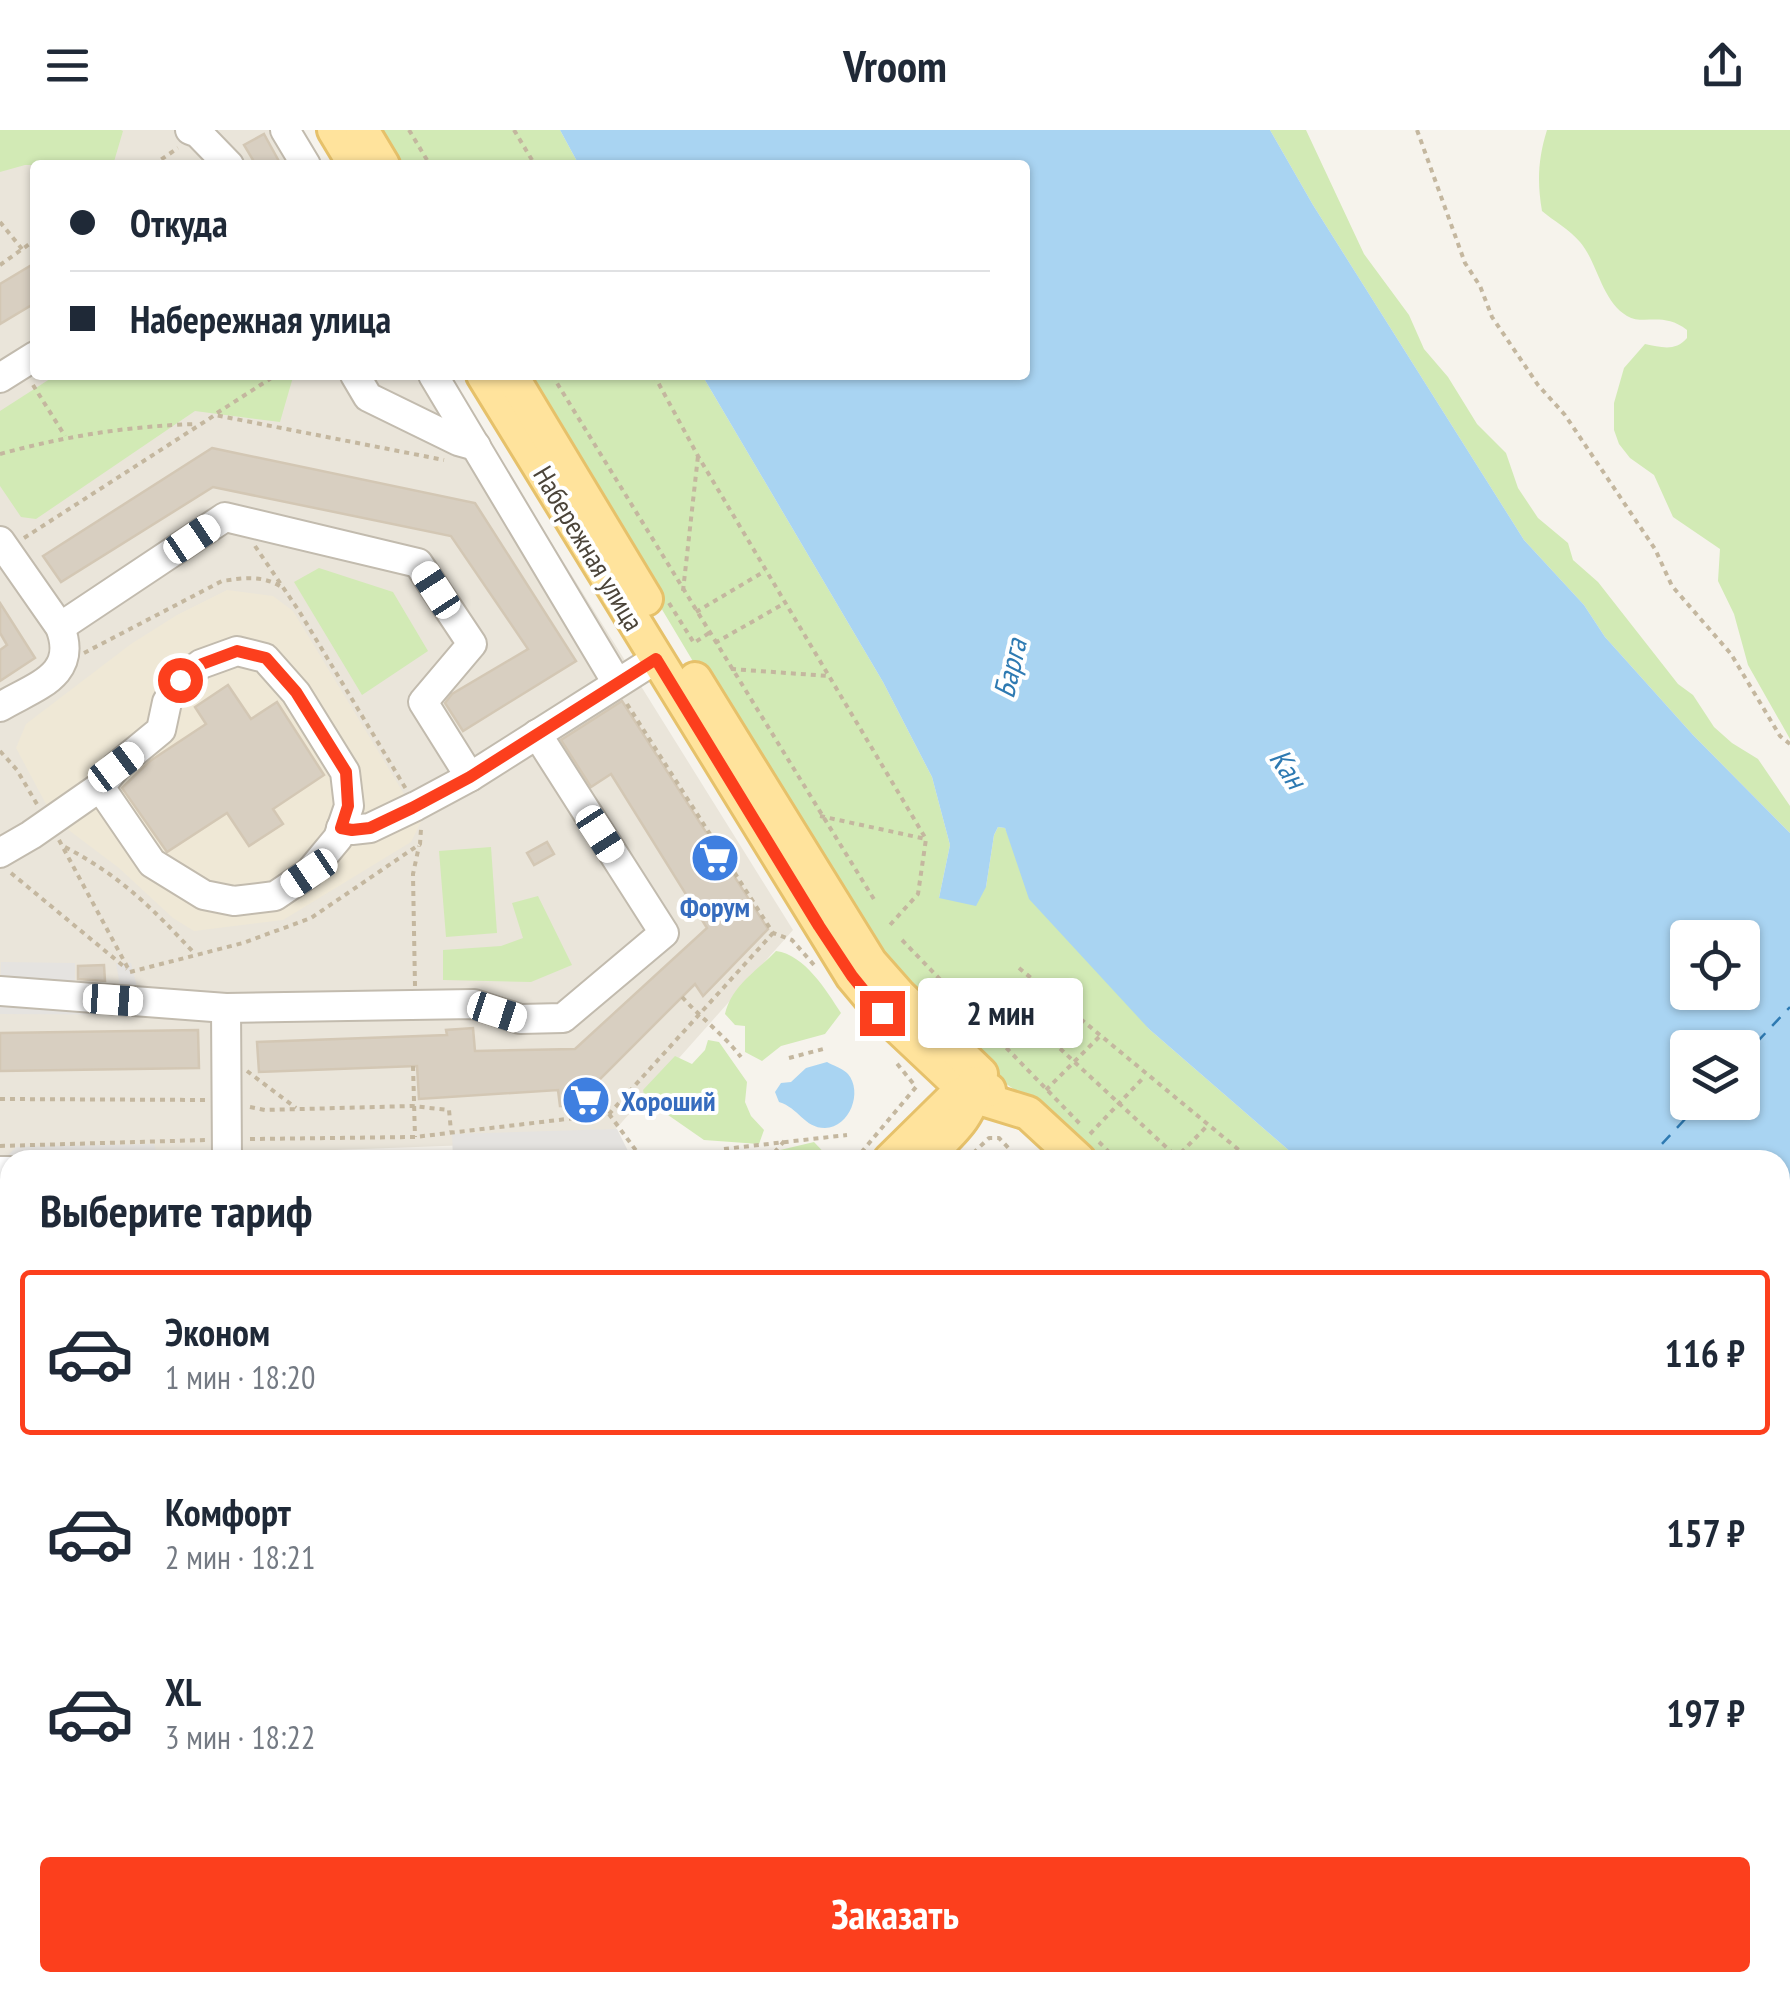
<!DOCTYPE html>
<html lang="ru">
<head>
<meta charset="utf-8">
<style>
	:root { --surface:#fff; --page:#f2f2f3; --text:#1f2937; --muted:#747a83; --line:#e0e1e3; --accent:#fc3f1d }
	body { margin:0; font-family:"PT Sans Narrow",sans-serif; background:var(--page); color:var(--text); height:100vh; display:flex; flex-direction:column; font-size:38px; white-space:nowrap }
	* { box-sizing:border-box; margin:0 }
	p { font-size:32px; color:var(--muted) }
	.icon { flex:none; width:55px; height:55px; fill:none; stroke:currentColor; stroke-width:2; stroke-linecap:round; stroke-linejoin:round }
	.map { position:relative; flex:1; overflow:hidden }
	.sheet { position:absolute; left:0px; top:1020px; width:1790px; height:842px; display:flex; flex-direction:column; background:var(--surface); border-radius:30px 30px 0 0; box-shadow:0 2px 8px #0004 }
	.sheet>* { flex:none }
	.banner { position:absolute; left:30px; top:30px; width:1000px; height:220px; border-radius:10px; box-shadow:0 2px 8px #0004; display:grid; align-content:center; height:220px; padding:0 40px; background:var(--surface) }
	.controls { position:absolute; left:1670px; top:790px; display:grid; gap:20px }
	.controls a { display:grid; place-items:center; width:90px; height:90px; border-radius:10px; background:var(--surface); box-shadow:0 2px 8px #0004; font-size:50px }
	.end { position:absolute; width:45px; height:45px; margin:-22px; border:12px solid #fc3f1d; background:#fff; box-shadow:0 0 0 5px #fff }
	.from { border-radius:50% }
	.bubble { position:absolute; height:70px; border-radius:10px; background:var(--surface); box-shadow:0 2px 8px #0004; font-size:32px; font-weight:700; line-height:70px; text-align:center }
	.car { position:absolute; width:30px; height:60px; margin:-30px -15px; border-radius:12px; box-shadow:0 0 8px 2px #0007; background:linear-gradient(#fff 24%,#345 0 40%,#fff 0 76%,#345 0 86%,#fff 0) }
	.banner b { display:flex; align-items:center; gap:35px; height:95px; font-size:38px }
	.banner b+b { border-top:2px solid var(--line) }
	.banner i { width:25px; height:25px; background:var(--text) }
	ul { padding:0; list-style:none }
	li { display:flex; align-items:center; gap:30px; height:165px; margin:0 20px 15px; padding:0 20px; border:5px solid transparent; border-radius:10px }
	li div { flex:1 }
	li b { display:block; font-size:38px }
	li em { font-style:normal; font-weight:700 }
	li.on { border-color:var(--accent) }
	li>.icon { width:90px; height:90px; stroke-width:1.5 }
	h2 { padding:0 40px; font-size:45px; line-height:120px }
	.primary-button { display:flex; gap:20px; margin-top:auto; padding:20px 40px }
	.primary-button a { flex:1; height:115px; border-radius:10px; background:var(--accent); color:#fff; font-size:40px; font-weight:700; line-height:115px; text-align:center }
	header { display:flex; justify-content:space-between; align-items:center; height:130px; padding:0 40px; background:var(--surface); font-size:45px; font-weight:700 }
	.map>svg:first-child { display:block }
</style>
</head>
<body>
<header><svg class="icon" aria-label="menu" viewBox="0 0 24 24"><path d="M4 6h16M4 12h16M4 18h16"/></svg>Vroom<svg class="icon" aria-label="share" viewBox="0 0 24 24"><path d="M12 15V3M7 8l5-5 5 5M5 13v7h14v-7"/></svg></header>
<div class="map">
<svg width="1790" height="1862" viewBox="0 0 1790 1862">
	<rect width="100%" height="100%" fill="#f6f3ec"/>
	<!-- residential -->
	<g fill="#eae5da">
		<path d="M0,0H297L318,35H35V245H447L793,800L606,1010L201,1025L0,1027Z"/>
		<path d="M0,1061H10V1852L576,1853L573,1862H0Z"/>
		<path d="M1780,1713L1790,1722V1862H642L645,1852H1780Z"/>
	</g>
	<!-- education -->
	<g fill="#efe8d6">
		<path d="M227,460L273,466L293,481L421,692L411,712L283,790L194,801L173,788L119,738L54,689L16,618L26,594L131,514L177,485Z"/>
		<path d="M0,1572L10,1575V1733L0,1768Z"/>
		<path d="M10,1775V1852L197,1853L194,1862H0V1810Z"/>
		<path d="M1310,1853H1637L1631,1862H1321Z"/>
	</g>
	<!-- green -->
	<g fill="#d2eab5">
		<path d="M0,0H121L123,1L113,35H25L0,42Z"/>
		<path d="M372,0H560L579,35H393Z"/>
		<path d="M1270,0H1306L1364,124L1409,185L1424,219L1448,247L1477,294L1506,323L1518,358L1538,388L1568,413L1573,430L1598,452L1678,554L1693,565L1714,597L1732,613L1758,629L1790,676V703L1693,605L1605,507L1584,475L1524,410L1313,75Z"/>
		<path d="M1547,0H1790V609L1748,535L1734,484L1718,451L1720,419L1673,387L1654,345L1630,328L1619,314L1614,300V273L1624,238L1645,214C1661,217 1675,222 1687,208V200C1662,181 1644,196 1627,186C1601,170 1598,133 1580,112C1570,100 1554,91 1542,81C1537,52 1538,29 1547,0Z"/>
		<path d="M56,245H289L293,247L280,292L195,281L36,389L21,387L0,356V281Z"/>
		<path d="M522,245H702L883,552L932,647L950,715L939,768L986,757L994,705L998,697L1005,698L1011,711L1149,899L1300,1030H1092L1029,970L987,940L883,835L731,595Z"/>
		<path d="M319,438L393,462L428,521L362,565L294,452Z"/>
		<path d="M491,717L497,803L446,807L439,721Z"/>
		<path d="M538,766L572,835L531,852L443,850V820L501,816L523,808L512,773Z"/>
		<path d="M776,821C805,825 826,860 841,883L825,904L781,916L762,931L745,922V896L735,895L725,884C732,855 756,842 776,821Z"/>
		<path d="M708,910L719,912L747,952L745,972L751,986L764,1000L759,1014L704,1010L645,969L643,960L675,926L692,934L705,920Z"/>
		<path d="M814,1012L831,1030H769L776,1021Z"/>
		<path d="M0,1244L10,1253V1315L0,1347Z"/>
		<path d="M1780,1457L1790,1466V1685L1780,1675Z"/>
		<path d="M250,1853V1852L313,1853L311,1862H249Z"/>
		<path d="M326,1853H438L436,1862H323Z"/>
		<path d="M678,1853V1852L846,1853L843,1862H675Z"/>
		<path d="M1335,1853H1457L1462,1862H1345Z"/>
	</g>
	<!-- parking -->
	<g fill="#e5e3e0">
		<path d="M1,832L75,833V863L121,862L116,833H131L140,869L203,885L0,884Z"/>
		<path d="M617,999L629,1023L453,1030L452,1004Z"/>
		<path d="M154,1014L158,1028L2,1032L16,1017Z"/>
	</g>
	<!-- water -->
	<g fill="#a9d4f2" fill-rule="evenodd">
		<path d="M560,0H1270L1313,75L1524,410L1584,475L1605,507L1693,605L1790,703V1466L1780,1457V1030H1300L1149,899L1029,769L1005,698L998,697L994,705L986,757L976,776L939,768L950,715L932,647L883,552L702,245H1025V35H579ZM1688,808H1742V862H1688ZM1688,918H1742V972H1688Z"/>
		<path d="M827,932C832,935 844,939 848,944C863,962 850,997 825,998C804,998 799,978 779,972L775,962L781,953L791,952L806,938Z"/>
	</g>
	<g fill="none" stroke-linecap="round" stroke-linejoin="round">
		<!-- ferry -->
		<g stroke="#2e7ab2" stroke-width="2.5" stroke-dasharray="12 10" stroke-linecap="butt">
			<path d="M1742,928L1790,877"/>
			<path d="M1647,1030L1701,972"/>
		</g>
	</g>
	<!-- building -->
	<g fill="#d8cfc1" stroke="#d3c7b4" stroke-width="2.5">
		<path d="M264,4L281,35H256L244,15Z"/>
		<path d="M35,133V173L0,194V154Z"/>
		<path d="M212,318L475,373L576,531L463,601L445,573L452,564L528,519L451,406L213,357L61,452L43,426Z"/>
		<path d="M0,473L35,528L0,551V520L7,515L0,503Z"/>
		<path d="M228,555L251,589L277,572L324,645L273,679L283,694L249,716L227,683L167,722L122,658L150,631L206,594L195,577Z"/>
		<path d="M622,571L768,799L703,866L695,854L599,950L596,977L560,976L558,960L419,969L417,936L259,942L257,912L447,905L446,900L473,898L475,921L575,919L707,798L611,644L591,657L561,610Z"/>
		<path d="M547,712L554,724L534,735L527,723Z"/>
		<path d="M104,835L105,851L78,849V836Z"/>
		<path d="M198,900L199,938L0,941V903Z"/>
	</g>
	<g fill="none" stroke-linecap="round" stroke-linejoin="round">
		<!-- minor casing -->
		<g stroke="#c2bbae" stroke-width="32">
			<g id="minor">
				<path d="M190,0L198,3L229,35"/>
				<path d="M285,0L306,35"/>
				<path d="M355,245L368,267L458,311L476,316"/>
				<path d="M433,245L617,553"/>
				<path d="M0,248L35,226"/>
				<path d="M0,411L60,497C79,546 35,556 0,577"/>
				<path d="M60,497L225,387L418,433L472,514L423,572L470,647"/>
				<path d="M341,698L352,700L370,698L416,676L470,647L656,529"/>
				<path d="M0,723L31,705L100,657L116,637L161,600L167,572L180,550L201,534L237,521L265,528L296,563L345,642L349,676L338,708L309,743L275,766L234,771L204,765L152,733L100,657"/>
				<path d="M0,861L226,878L474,874L520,889L563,888L664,803L537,604"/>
				<path d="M226,878L227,1030"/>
				<path d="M0,1041H10"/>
				<path d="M0,1156H10"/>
				<path d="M0,1435L10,1438"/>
				<path d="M0,1616L10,1619"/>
				<path d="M0,1682L6,1679L10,1663"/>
				<path d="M1780,1819L1790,1825"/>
				<path d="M138,1862L140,1852"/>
				<path d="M449,1862L452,1852"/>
				<path d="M875,1862L878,1852"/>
				<path d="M1112,1862L1114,1852"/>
				<path d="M1733,1862L1742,1852"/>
			</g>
		</g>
		<!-- major casing -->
		<g stroke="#e6c16a" stroke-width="38">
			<g id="major">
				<path d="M334,0L355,35"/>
				<path d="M362,0L383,35"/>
				<path d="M483,245L852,846L883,883L954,950L989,971L1028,983L1079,1030"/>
				<path d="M511,245L646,469"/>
				<path d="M695,549L870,832L900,866L981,944"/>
				<path d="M890,1030L952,969L964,963L989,960"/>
				<path d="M923,1030C944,1008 975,986 974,953"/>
				<path d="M1780,1690L1790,1699"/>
				<path d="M596,1862L599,1852"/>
				<path d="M621,1862L624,1852"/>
			</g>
		</g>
		<!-- path -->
		<g stroke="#c4b79f" stroke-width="4" stroke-dasharray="5 5" stroke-linecap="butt">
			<path d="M409,0L430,35"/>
			<path d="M514,0L535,35"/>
			<path d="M1417,0L1465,133L1480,156L1492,187L1538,255L1565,285L1655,419L1672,456L1731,524L1780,606L1790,614"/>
			<path d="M153,35L178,18"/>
			<path d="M0,92L22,119"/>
			<path d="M0,135L35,110"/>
			<path d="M552,245L875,771"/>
			<path d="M654,245L698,326L926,709L918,764L889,796"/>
			<path d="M33,255L65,306"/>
			<path d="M217,283L276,245"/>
			<path d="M0,324C66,306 129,296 197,294"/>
			<path d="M24,408L215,285L444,330"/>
			<path d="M255,416L299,481L406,659"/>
			<path d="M683,461L698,326"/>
			<path d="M669,473L694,513L709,503"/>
			<path d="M696,482L765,441"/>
			<path d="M715,513L785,473"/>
			<path d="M84,523L222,451C243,448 261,445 280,456"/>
			<path d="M731,539L829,546"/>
			<path d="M627,574L773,803L792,810L814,835"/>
			<path d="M0,621L17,640L38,676"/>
			<path d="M820,686L926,709"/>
			<path d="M59,710L130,842"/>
			<path d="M65,717C122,747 152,778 195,824"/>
			<path d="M11,743L127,839"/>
			<path d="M902,810L1081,995"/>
			<path d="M1019,838L1251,1030"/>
			<path d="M130,842L243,813L311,788L420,714L421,699"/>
			<path d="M415,856L413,744L419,716"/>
			<path d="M682,867C701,888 723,904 741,927"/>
			<path d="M972,883L997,860L1180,1030"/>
			<path d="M789,928L827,918"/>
			<path d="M413,936L415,1007"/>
			<path d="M247,941L296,978"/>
			<path d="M1046,960L1099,907"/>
			<path d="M0,969L207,970"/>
			<path d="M250,977L265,980L412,976L449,980L451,1001"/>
			<path d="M609,984L643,1030"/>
			<path d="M1090,1004L1145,946"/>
			<path d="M250,1009L415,1007L609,984L773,803"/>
			<path d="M1099,1012L1117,1030"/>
			<path d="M0,1016L205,1010"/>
			<path d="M724,1019L847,1005"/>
			<path d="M768,1030L786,1009"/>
			<path d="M855,1030L916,957L894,930"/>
			<path d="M966,1030L989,1008H999L1020,1030"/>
			<path d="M1174,1030L1208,995"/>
			<path d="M0,1079H10"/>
			<path d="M1780,1490L1790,1499"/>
			<path d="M0,1559L10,1562"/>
			<path d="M1780,1727L1790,1737"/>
			<path d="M0,1794L10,1758"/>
			<path d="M390,1852L396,1862"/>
			<path d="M702,1852L707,1862"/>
			<path d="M1255,1852L1264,1862"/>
			<path d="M1298,1852L1310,1862"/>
			<path d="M72,1862L75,1852"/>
			<path d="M226,1862L228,1852"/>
			<path d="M559,1862L562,1852"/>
			<path d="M658,1862L661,1852"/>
		</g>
		<!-- minor -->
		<use href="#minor" stroke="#fff" stroke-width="28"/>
		<!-- major -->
		<use href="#major" stroke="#ffe39c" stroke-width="32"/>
	</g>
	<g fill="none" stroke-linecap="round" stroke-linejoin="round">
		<!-- route -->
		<path stroke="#fc3f1d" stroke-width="12" d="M180,550L202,534L237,521L266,528L296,562L346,642L348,676L341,698L352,700L370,698L412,678L470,647L656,529L819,796L852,846L882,883"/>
	</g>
	<!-- icons -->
	<defs>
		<g id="supermarket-disc" transform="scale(2.5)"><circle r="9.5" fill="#3f7fe0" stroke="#fff"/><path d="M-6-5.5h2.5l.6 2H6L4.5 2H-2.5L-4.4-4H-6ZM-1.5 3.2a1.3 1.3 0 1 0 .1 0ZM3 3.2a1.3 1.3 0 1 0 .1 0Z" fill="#fff"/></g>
	</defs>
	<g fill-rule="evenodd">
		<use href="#supermarket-disc" x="715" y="728"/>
		<use href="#supermarket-disc" x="586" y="970"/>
	</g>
	<g text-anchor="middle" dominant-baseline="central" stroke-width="8" stroke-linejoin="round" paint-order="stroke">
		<!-- street labels -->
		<g font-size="28" fill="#4b4439" stroke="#fff">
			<text transform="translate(589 418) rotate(59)">Набережная улица</text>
		</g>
		<!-- shop labels -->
		<g font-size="28" font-weight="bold" fill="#366cbe" stroke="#fff">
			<text x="715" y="776">Форум</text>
			<text x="621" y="970" text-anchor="start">Хороший</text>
		</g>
		<!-- water labels -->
		<g font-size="30" font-style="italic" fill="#2e7ab2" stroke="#fff">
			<text transform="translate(1009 538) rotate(-77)">Барга</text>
			<text transform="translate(1289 638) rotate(56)">Кан</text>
		</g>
	</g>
</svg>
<div class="controls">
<a><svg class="icon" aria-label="locate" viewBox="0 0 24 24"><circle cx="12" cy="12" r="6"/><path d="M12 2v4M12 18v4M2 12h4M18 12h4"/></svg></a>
<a><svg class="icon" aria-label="layers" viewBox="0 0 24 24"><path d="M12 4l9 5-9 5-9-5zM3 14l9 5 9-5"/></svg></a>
</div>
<i class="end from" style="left:180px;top:550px"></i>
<i class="end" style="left:882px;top:883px"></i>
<div class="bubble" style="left:918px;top:848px;width:165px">2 мин</div>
<i class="car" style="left:192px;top:409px;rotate:56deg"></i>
<i class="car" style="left:436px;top:460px;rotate:327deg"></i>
<i class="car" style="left:116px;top:637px;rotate:53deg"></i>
<i class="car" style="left:600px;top:704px;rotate:147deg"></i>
<i class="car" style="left:309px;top:743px;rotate:236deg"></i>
<i class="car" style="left:113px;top:870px;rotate:94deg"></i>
<i class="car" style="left:497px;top:882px;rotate:108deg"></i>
<div class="banner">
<b><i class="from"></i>Откуда</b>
<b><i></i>Набережная улица</b>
</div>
<section class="sheet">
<h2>Выберите тариф</h2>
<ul>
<li class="on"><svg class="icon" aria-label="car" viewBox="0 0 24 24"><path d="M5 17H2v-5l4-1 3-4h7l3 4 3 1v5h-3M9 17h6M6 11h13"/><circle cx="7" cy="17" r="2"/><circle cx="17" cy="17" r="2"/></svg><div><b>Эконом</b><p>1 мин · 18:20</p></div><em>116 ₽</em></li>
<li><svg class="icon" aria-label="car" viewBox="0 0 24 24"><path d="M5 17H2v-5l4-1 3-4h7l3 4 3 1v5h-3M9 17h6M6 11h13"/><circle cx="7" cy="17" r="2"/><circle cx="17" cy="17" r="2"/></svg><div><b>Комфорт</b><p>2 мин · 18:21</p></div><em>157 ₽</em></li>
<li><svg class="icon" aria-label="car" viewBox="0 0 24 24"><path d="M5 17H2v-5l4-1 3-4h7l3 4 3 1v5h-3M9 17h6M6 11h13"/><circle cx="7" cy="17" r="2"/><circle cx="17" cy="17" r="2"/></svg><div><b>XL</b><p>3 мин · 18:22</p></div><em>197 ₽</em></li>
</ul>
<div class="primary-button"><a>Заказать</a></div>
</section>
</div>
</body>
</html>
